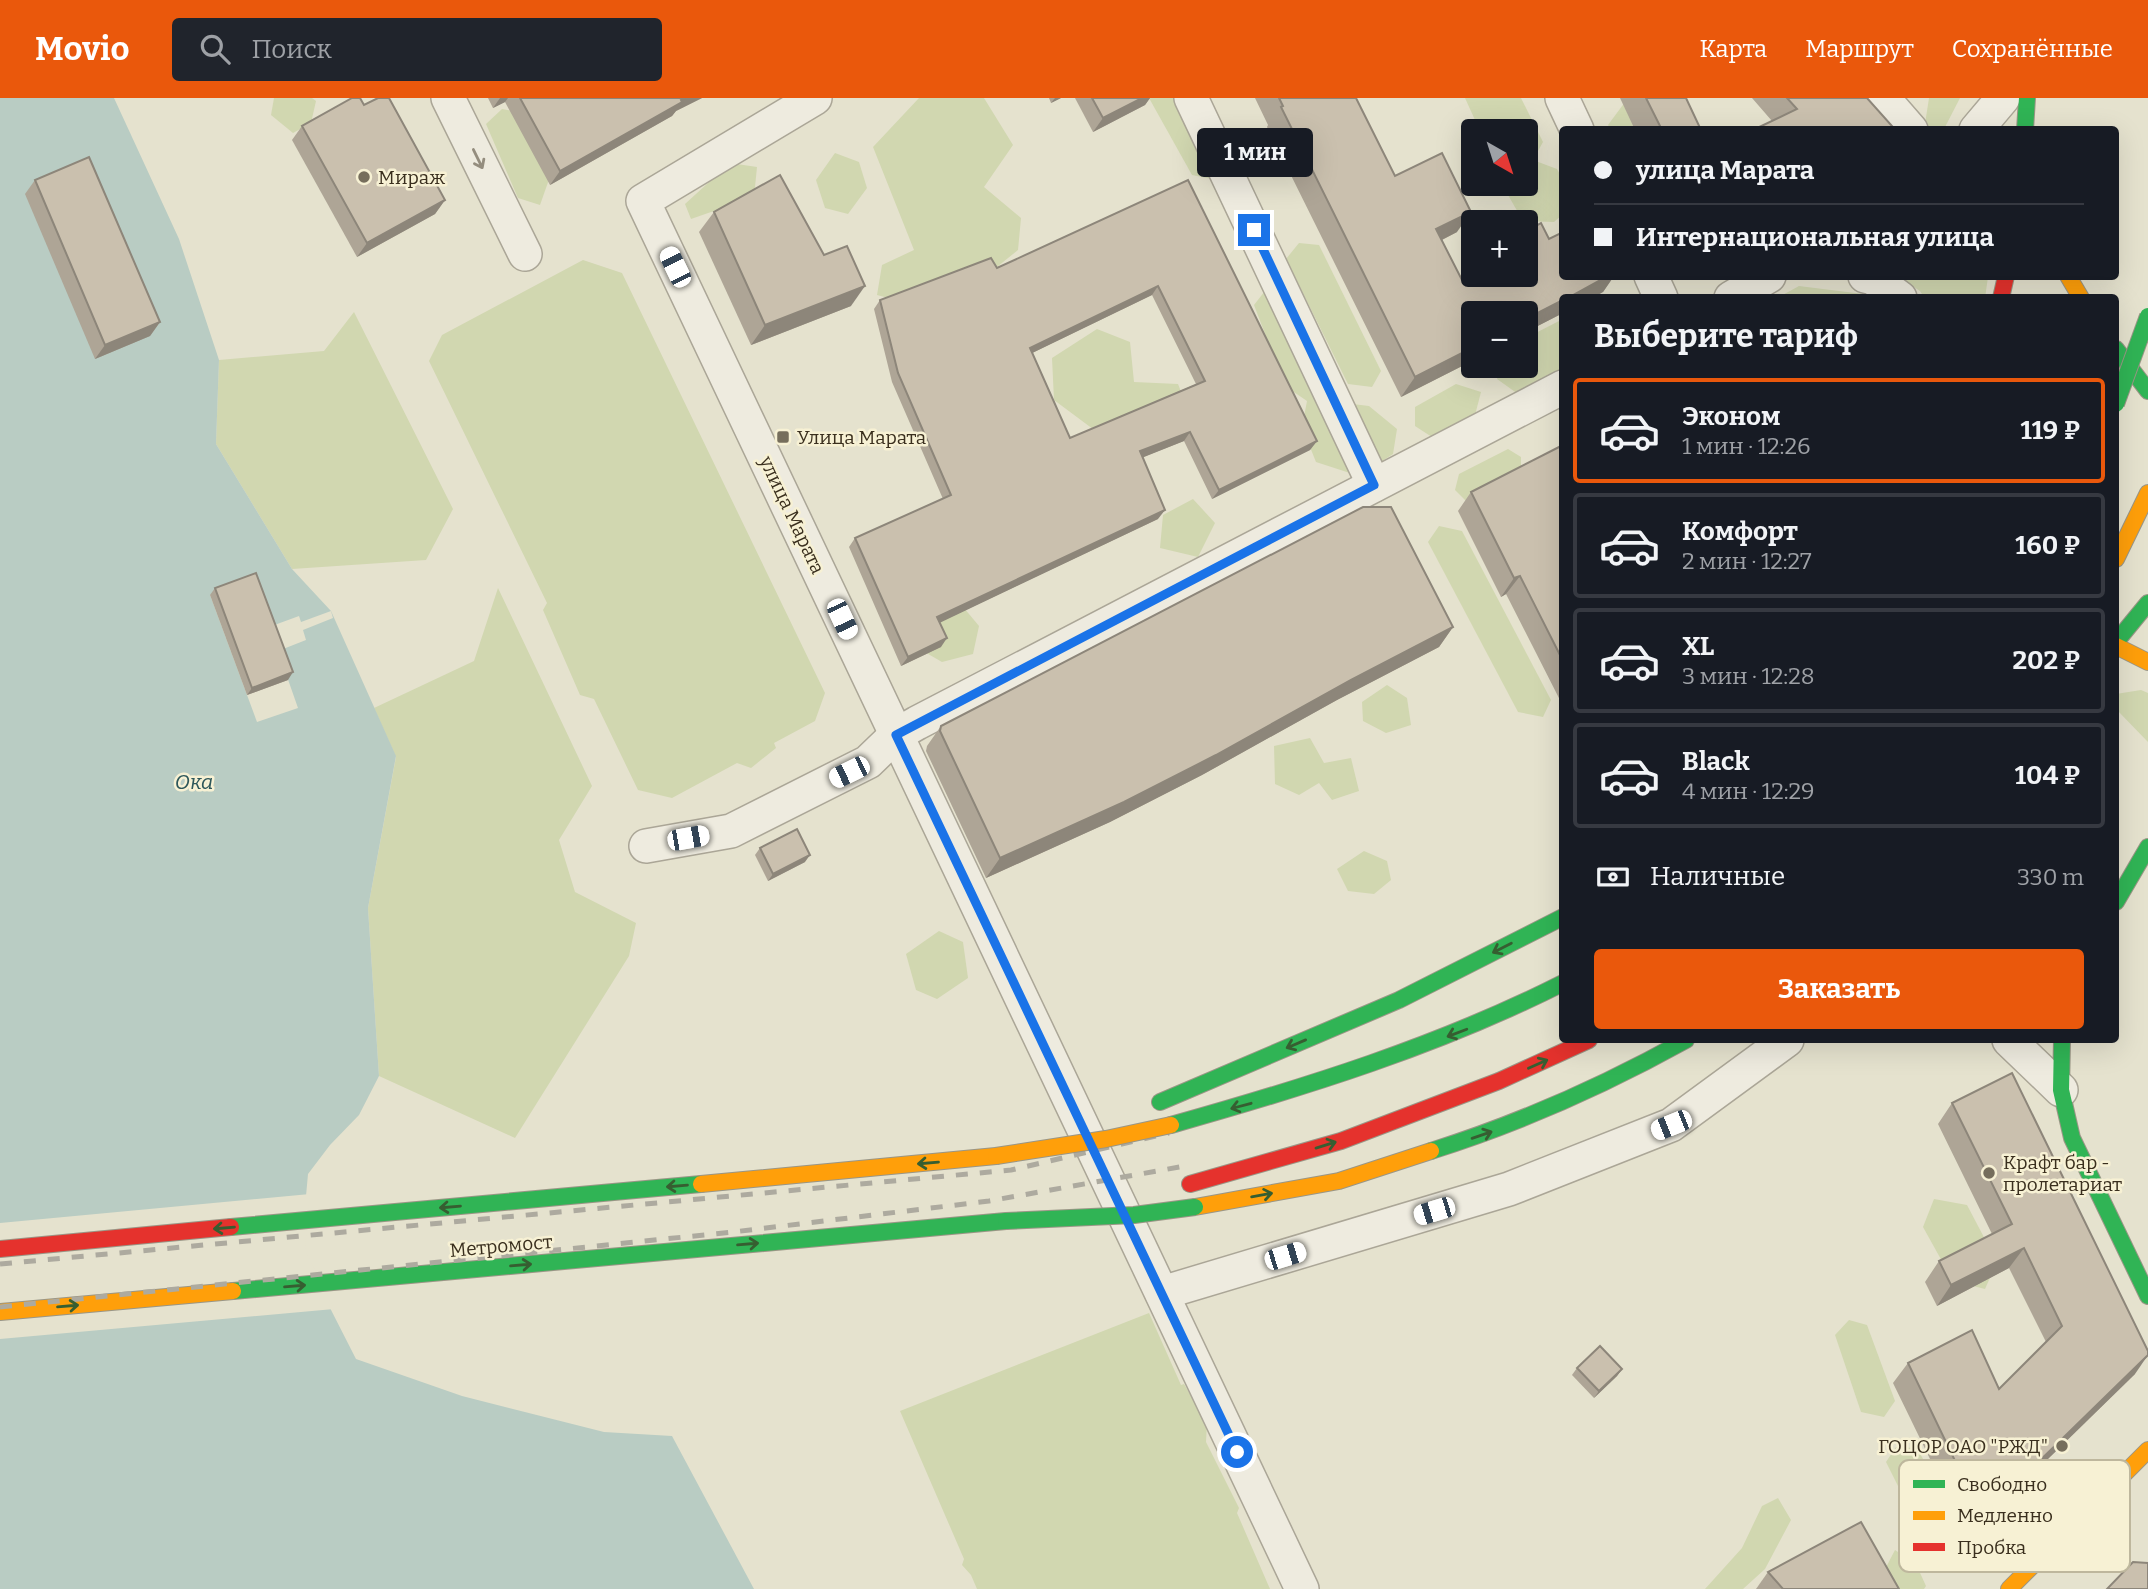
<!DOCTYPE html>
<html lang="ru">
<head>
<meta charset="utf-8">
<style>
	:root { --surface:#171b24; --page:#20242c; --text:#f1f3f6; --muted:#9ea1a6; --line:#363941; --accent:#ea580c }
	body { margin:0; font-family:Bitter,serif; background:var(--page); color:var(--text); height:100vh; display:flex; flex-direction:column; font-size:26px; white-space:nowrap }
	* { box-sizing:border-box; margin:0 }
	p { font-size:23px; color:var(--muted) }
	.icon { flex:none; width:38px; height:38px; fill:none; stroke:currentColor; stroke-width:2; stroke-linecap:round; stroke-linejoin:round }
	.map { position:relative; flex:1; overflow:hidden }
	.sheet { position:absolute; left:1559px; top:196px; width:560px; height:749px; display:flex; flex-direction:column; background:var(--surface); border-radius:7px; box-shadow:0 7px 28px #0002 }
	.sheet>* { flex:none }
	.top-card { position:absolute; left:1559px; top:28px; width:560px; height:154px; border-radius:7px; box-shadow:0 7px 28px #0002; display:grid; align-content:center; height:154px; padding:0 35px; background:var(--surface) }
	.needle { width:46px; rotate:141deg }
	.buttons { position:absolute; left:1461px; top:21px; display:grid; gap:14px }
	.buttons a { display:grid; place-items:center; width:77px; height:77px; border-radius:7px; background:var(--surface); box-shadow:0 7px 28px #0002; font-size:35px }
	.end { position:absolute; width:32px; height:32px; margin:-16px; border:9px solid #1a73e8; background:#fff; box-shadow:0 0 0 4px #fff }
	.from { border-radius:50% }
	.bubble { position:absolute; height:49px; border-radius:7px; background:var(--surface); box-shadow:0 7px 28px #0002; font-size:23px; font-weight:700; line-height:49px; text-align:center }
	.car { position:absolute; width:21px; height:42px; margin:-21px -10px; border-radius:9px; box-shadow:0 0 5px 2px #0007; background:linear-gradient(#fff 24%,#345 0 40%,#fff 0 76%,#345 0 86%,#fff 0) }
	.top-card b { display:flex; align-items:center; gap:24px; height:66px; font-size:26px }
	.top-card b+b { border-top:2px solid var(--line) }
	.top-card i { width:18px; height:18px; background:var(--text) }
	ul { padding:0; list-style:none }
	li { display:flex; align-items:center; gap:21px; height:105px; margin:0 14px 10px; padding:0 21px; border:4px solid var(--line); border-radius:7px }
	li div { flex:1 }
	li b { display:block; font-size:26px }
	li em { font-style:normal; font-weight:700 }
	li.on { border-color:var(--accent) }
	li>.icon { width:63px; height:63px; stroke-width:1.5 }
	h2 { padding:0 35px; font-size:32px; line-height:84px }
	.pay { display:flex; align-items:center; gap:18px; height:77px; padding:0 35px; font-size:26px }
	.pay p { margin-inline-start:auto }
	.button { display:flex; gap:14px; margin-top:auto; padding:14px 35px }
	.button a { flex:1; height:80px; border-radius:7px; background:var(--accent); color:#fff; font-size:28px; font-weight:700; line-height:80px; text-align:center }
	header { display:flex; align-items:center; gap:42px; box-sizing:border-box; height:98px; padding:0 35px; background:var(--accent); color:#fff }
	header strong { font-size:33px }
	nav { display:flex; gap:38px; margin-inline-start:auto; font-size:24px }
	.search { width:490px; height:63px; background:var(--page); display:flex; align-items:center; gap:18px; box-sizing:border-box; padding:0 24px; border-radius:7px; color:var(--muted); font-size:26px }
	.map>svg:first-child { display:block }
</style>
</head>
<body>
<header>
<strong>Movio</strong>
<div class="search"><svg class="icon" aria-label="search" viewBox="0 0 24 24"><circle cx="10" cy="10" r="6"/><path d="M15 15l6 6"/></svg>Поиск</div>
<nav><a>Карта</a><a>Маршрут</a><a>Сохранённые</a></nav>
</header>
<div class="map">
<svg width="2148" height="1491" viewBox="0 0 2148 1491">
	<rect width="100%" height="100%" fill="#e5e2ce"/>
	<!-- green -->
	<g fill="#d1d7b0">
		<path d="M274,0H312L316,3L311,25L293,35L271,17Z"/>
		<path d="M919,0H984L1013,47L984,89L1021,120L1018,152L941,214L877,197L882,167L914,152L873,49Z"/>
		<path d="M1149,0H1186L1212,81L1192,77Z"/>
		<path d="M1465,0H1521L1543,44L1533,62L1557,71L1563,82V116L1554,124L1523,123L1508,97L1511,86H1526V33H1480Z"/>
		<path d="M1628,0L1662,31H1611L1608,27Z"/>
		<path d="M1929,0H1960L1944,31L1924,32Z"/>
		<path d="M502,11L519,14L552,73L540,107L518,100L486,26Z"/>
		<path d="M835,55L859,64L867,90L848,116L825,110L816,82Z"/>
		<path d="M730,65L757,69L754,99L691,121L685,106Z"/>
		<path d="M1299,145L1319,147L1381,273L1372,289L1348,286L1286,161Z"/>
		<path d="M583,162L622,175L825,595L815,623L774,645L776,650L751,670L737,665L672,700L638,692L594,601L580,597L543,512L547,505L429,263L442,237Z"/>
		<path d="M1899,179H1988L1985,200L1924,199L1920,193Z"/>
		<path d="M1799,188L1863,196L1869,199H1779Z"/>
		<path d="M1268,189L1320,302L1369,308L1397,331L1393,356L1359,378L1316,364L1302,329L1307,303L1285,288L1254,207Z"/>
		<path d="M354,214L453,411L426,462L292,471L216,346L219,262L324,253Z"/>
		<path d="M1559,223H1563V279L1525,301L1497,281L1501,268H1526V240Z"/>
		<path d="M1097,231L1130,244L1134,284L1178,286L1193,324L1105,340L1054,302L1052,260Z"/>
		<path d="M1456,286L1481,294L1474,321L1435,341L1415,328V309Z"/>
		<path d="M1508,351L1521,359V375L1468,405L1455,392L1459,376Z"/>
		<path d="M1193,401L1215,425L1198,459L1160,450L1163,417Z"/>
		<path d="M1439,428L1462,433L1551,602L1543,619L1518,614L1428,444Z"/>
		<path d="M498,490L592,688L559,742L575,794L636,825L629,858L515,1040L379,978L368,810L396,659L374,610L474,563Z"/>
		<path d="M959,504L979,528L973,556L942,564L923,553L922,522Z"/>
		<path d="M1387,587L1407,600L1411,627L1386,635L1363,623L1362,604Z"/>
		<path d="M2141,592L2148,595V644L2116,611V596Z"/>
		<path d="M1310,640L1324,665L1351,660L1359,693L1332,702L1319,685L1299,697L1275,686L1274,648Z"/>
		<path d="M1364,753L1387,763L1391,782L1374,796L1348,793L1337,771Z"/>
		<path d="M939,833L963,844L968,880L937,901L916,892L906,856Z"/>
		<path d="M1934,1101L1967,1107L1997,1164L1985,1191L1953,1183L1923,1129Z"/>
		<path d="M1149,1215L1181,1287L1184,1286L1207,1325L1206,1344L1239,1410L1237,1415L1270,1491H977L971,1477L962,1467L964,1461L900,1313Z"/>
		<path d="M1849,1222L1867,1227L1895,1303L1884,1319L1861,1314L1835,1237Z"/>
		<path d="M1896,1349L1917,1350L1945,1401L1938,1422L1914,1420L1886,1364Z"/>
		<path d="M1778,1400L1791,1422L1765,1471L1743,1491H1705L1742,1450L1762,1408Z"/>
		<path d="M1895,1452L1916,1466L1926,1488L1924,1491H1889L1882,1477Z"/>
	</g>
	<!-- water -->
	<path fill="#b9ccc3" d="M0,0H114L179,141L219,262L216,346L292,471L331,513L396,658L368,810L379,978L359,1017L330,1047L308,1076L301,1153L356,1261L462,1298L604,1334L672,1338L754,1491H0Z"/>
	<!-- pier -->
	<g fill="#e5e2ce">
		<path d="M251,482L269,529L299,518L301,524L331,513L333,520L303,532L306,542L278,553L298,610L257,624L210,497Z"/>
		<path d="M310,1096L305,1152L334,1211L0,1241V1125Z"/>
	</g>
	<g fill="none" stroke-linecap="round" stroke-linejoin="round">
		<!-- street casing -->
		<g stroke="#aba697" stroke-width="36">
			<g id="street">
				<path d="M448,0L525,156"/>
				<path d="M815,0L643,103L1302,1491"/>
				<path d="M1191,0L1374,387"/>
				<path d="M1562,0L1577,32"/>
				<path d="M1883,0L1911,32"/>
				<path d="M1976,32L2003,0"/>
				<path d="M1651,178L1661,200"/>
				<path d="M1865,178L1873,180L1900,200"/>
				<path d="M1731,200L1769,178"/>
				<path d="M646,748L731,733L868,664L896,637L917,625L1563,289"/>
				<path d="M2009,942L2061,992"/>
				<path d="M1162,1195L1509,1091L1671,1027L1787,942"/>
			</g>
		</g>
		<!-- fast casing -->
		<g stroke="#9a9686" stroke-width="18">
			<g id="fast">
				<path d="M2025,32L2027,0"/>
				<path d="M2116,251L2148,293"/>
				<path d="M2116,544L2148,505"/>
				<path d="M2116,804L2148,749"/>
				<path d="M2062,942L2061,992L2072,1040L2148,1198"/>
				<path d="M1160,1004L1399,902L1563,819"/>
				<path d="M1171,1027C1306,989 1438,948 1563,885"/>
				<path d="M1431,1053C1520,1025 1605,987 1686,942"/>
				<path d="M231,1129L701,1086"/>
				<path d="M233,1193L1006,1123"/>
			</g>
		</g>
		<!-- slow casing -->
		<g stroke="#9a9686" stroke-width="18">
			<g id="slow">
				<path d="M2068,178L2081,200"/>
				<path d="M2116,461L2148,395"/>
				<path d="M2116,548L2148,564"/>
				<path d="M701,1086L996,1058"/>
				<path d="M1195,1109L1339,1083L1431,1053"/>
				<path d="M0,1214L233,1193"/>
				<path d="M2009,1491L2148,1352"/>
			</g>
		</g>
		<!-- jam casing -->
		<g stroke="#9a9686" stroke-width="18">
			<g id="jam">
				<path d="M2001,200L2006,178"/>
				<path d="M1190,1086L1341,1043L1499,983L1589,942"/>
				<path d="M0,1151L231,1129"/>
			</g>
		</g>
		<!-- street -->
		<use href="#street" stroke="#eeebdf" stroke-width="33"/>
		<!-- fast -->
		<use href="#fast" stroke="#30b455" stroke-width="16"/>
		<!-- slow -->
		<use href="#slow" stroke="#ff9f0a" stroke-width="16"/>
		<!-- jam -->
		<use href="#jam" stroke="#e5322d" stroke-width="16"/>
		<!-- rail -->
		<g stroke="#adaa9f" stroke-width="5" stroke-dasharray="12 12" stroke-linecap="butt">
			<path d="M0,1166L1011,1072L1169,1035"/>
			<path d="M0,1209L733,1134L989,1103L1185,1068"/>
		</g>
		<!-- fast-bridge casing -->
		<g stroke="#9a9686" stroke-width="18" stroke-linecap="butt">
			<g id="fast-bridge">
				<path d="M2116,306L2148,218"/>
				<path d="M1006,1123L1134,1117L1195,1109"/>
			</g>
		</g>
		<!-- slow-bridge casing -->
		<g stroke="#9a9686" stroke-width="18" stroke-linecap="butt">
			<path id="slow-bridge" d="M996,1058L1106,1041L1171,1027"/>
		</g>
		<!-- fast-bridge -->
		<use href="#fast-bridge" stroke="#30b455" stroke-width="16"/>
		<!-- slow-bridge -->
		<use href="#slow-bridge" stroke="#ff9f0a" stroke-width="16"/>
	</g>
	<!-- wall -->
	<g fill="#aea596" fill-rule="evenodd">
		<path d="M488,0H702L676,13L672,18L550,87L505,4L493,10Z"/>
		<path d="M1049,0H1061L1051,5Z"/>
		<path d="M1075,0H1150L1145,7L1093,34Z"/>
		<path d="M1255,0H1356L1395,78L1457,134L1442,142L1464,186L1563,178H1614L1603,194L1563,200V215L1526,234L1474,215V262L1401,299L1267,29L1268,27Z"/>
		<path d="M1620,0H1686L1701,32H1635Z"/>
		<path d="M1752,0H1867L1892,28L1890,32H1753L1772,23Z"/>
		<path d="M364,7L445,102L435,116L357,159L292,42L302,28Z"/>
		<path d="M35,82L160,224L150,238L95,261L25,96Z"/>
		<path d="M1188,82L1317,343L1310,352L1212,401L1184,343L1143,359L1158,421L940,524L941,549L901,568L849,449L855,440L943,401L892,284L874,211L880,202L997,170ZM1152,197L1196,286L1070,340L1032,255Z"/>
		<path d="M714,114L851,208L751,247L699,134Z"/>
		<path d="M1563,347V608L1506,496L1501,499L1458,413L1471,394Z"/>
		<path d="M215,490L288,582L247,597L210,497Z"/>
		<path d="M1453,529L1439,549L1337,602L1202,677L1110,724L986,780L926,653L927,648L941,628Z"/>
		<path d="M760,750L805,764L768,783L755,757Z"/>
		<path d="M1952,1005L2135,1276L1968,1439L1893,1285L1908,1265L1999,1291L2046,1244L2009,1170L1937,1208L1925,1184L1939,1163L1992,1136L1938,1026Z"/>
		<path d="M1577,1270L1622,1271L1617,1278L1594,1300L1572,1277Z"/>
		<path d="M1768,1474L1899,1491H1756Z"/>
	</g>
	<!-- shaded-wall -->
	<g fill="#8d867a">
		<path d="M500,0H508L505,4L493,10Z"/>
		<path d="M685,0H702L676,13L672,18L550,87L560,73Z"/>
		<path d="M1055,0H1061L1051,5Z"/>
		<path d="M1142,0H1150L1145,7L1093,34L1103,20Z"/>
		<path d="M445,102L435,116L357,159L367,145Z"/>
		<path d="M1471,114L1457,134L1422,152L1436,131Z"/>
		<path d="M1608,178H1614L1603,194L1593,200H1568Z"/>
		<path d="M865,188L851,208L751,247L765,227Z"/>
		<path d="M1158,188L1152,197L1024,259L1030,250Z"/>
		<path d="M1563,202V215L1526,234V221Z"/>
		<path d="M160,224L150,238L95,261L105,247Z"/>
		<path d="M1474,249V262L1401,299L1415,279Z"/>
		<path d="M1190,334L1184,343L1134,363L1140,353Z"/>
		<path d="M1317,343L1310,352L1212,401L1219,392Z"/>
		<path d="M1165,412L1158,421L931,529L937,519Z"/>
		<path d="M1520,478L1506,496L1501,499L1514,480Z"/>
		<path d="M1453,529L1439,549L1337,602L1202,677L1110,724L986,780L1000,760Z"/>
		<path d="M947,540L941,549L901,568L908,559Z"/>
		<path d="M293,574L288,582L247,597L252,590Z"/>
		<path d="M810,757L805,764L768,783L773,776Z"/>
		<path d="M2024,1150L2009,1170L1937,1208L1951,1187Z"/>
		<path d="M2148,1257L2135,1276L1968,1439L1982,1419Z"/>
		<path d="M1622,1271L1617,1278L1594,1300L1599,1293Z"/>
	</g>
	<!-- building -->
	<g fill="#cac0ae" stroke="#8d867a" stroke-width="2" fill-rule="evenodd">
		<path d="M352,0H360L364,7L378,0H389L445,102L367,145L302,28Z"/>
		<path d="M520,0H685L681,2L682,4L560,73Z"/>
		<path d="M1092,0H1142L1103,20Z"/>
		<path d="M1279,0H1356L1395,78L1442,55L1471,114L1436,131L1464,186L1481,177H1526V133L1541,125L1549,141L1563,134V178H1608L1568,200H1563V202L1526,221V215H1474V249L1415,279L1281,9L1283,8Z"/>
		<path d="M1646,0H1686L1701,32H1662Z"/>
		<path d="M1787,0H1867L1892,28L1886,32H1753L1797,11Z"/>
		<path d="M89,59L160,224L105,247L35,82Z"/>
		<path d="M780,77L824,157L847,148L865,188L765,227L714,114Z"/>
		<path d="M1188,82L1317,343L1219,392L1190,334L1140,353L1165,412L937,519L947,540L908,559L855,440L951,397L898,275L880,202L991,160L997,170ZM1158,188L1205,283L1070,340L1030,250Z"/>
		<path d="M1563,347V563L1520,478L1514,480L1471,394Z"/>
		<path d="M1363,409H1391L1453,529L1351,582L1216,657L1124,704L1000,760L940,633L941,628Z"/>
		<path d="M256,475L293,574L252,590L215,490Z"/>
		<path d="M797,731L810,757L773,776L760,750Z"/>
		<path d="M2012,975L2148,1253V1257L1982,1419L1908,1265L1972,1232L1999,1291L2062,1228L2024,1150L1951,1187L1939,1163L2012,1126L1952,1005Z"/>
		<path d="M1600,1248L1622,1271L1599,1293L1577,1270Z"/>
		<path d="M1861,1424L1899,1491H1783L1768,1474Z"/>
		<path d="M2133,1464L2148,1465V1491H2107Z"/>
	</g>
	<!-- one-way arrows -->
	<defs><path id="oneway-shaft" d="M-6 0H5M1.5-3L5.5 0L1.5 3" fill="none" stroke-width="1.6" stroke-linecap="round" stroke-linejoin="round" transform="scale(1.75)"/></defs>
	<use stroke="#948d7e" href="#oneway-shaft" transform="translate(478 61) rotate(64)"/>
	<g stroke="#365e31">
		<use href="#oneway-shaft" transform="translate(1502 850) rotate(153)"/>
		<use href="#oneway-shaft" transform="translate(1457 935) rotate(159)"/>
		<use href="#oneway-shaft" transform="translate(1296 946) rotate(157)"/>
		<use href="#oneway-shaft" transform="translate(1538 966) rotate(-24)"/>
		<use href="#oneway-shaft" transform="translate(1241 1008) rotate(165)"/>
		<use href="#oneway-shaft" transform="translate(1482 1037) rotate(-19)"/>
		<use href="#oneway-shaft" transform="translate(1326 1047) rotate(-17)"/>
		<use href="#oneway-shaft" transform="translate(928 1065) rotate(175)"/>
		<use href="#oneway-shaft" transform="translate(677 1088) rotate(175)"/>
		<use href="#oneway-shaft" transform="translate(1262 1097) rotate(-10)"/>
		<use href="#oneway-shaft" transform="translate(450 1109) rotate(175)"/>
		<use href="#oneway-shaft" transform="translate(224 1130) rotate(175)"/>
		<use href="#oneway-shaft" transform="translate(748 1146) rotate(-5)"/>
		<use href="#oneway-shaft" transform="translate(521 1167) rotate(-5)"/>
		<use href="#oneway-shaft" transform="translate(295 1188) rotate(-5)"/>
		<use href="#oneway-shaft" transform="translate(68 1208) rotate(-5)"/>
	</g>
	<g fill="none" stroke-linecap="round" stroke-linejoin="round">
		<!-- route -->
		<path stroke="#1a73e8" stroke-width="9" d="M1237,1354L896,637L1374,387L1254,132"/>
	</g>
	<!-- markers -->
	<g fill="#766e5c" stroke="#f7f1d4" stroke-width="2.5">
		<circle cx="364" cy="79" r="7"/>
		<rect x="776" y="332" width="14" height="14" rx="3.5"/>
		<circle cx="1989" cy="1075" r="7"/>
		<circle cx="2062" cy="1348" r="7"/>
	</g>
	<g text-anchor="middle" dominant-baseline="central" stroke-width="5" stroke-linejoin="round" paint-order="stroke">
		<!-- poi labels -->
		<g font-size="19" fill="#3a2f1e" stroke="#f7f1d4" text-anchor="start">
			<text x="378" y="79">Мираж</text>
			<text x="797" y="339">Улица Марата</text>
			<text x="2003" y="1064">Крафт бар -<tspan x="2003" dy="22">пролетариат</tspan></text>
			<text x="2048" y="1348" text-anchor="end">ГОЦОР ОАО "РЖД"</text>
		</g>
		<!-- street labels -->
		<g font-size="19" fill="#3a2f1e" stroke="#f7f1d4">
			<text transform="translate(792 417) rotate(65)">улица Марата</text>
			<text transform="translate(501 1148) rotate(-5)">Метромост</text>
		</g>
		<!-- water labels -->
		<g font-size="21" font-style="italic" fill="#2d575a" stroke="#f7f1d4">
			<text x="194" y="684">Ока</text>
		</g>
	</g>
	<!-- legend -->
	<rect x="1899" y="1362" width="231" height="112" rx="10" fill="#f7f1d4" stroke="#beb79d" stroke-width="2"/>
	<rect x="1913" y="1382" width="32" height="8" fill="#30b455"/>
	<rect x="1913" y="1413" width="32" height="9" fill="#ff9f0a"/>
	<rect x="1913" y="1445" width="32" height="8" fill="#e5322d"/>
	<g font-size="19" fill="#3a2f1e">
		<text x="1957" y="1393">Свободно</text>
		<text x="1957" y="1424">Медленно</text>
		<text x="1957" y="1456">Пробка</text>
	</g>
</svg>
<div class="buttons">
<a><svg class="needle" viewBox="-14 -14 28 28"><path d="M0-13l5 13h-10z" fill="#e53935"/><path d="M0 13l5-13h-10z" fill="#9ea1a6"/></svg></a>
<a>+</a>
<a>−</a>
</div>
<i class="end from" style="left:1237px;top:1354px"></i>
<i class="end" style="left:1254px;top:132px"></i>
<div class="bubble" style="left:1197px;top:30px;width:116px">1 мин</div>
<i class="car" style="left:675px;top:169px;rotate:334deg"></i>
<i class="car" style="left:842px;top:521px;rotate:155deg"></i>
<i class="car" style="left:849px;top:674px;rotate:244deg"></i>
<i class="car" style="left:688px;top:740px;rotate:80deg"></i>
<i class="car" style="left:1671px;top:1027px;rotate:248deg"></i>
<i class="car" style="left:1434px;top:1113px;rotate:253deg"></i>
<i class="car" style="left:1285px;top:1158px;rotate:73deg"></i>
<div class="top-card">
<b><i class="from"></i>улица Марата</b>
<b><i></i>Интернациональная улица</b>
</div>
<section class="sheet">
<h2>Выберите тариф</h2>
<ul>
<li class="on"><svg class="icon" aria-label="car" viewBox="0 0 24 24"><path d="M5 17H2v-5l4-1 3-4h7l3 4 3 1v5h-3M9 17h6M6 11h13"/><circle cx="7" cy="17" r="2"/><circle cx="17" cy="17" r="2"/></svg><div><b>Эконом</b><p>1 мин · 12:26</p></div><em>119 ₽</em></li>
<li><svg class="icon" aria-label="car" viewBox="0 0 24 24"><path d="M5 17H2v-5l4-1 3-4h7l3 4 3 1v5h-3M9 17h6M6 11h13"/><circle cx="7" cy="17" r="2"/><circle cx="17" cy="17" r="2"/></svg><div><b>Комфорт</b><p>2 мин · 12:27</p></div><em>160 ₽</em></li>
<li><svg class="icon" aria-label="car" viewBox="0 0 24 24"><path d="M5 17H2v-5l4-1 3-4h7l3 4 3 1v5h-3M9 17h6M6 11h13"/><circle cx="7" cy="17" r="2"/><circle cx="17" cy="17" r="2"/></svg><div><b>XL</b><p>3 мин · 12:28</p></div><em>202 ₽</em></li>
<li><svg class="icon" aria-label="car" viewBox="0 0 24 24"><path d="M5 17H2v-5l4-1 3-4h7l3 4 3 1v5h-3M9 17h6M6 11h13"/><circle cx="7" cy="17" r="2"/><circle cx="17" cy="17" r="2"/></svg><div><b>Black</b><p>4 мин · 12:29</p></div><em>104 ₽</em></li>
</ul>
<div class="pay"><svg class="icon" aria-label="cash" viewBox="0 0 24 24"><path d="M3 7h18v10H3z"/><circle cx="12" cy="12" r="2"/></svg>Наличные<p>330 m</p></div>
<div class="button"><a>Заказать</a></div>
</section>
</div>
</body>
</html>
